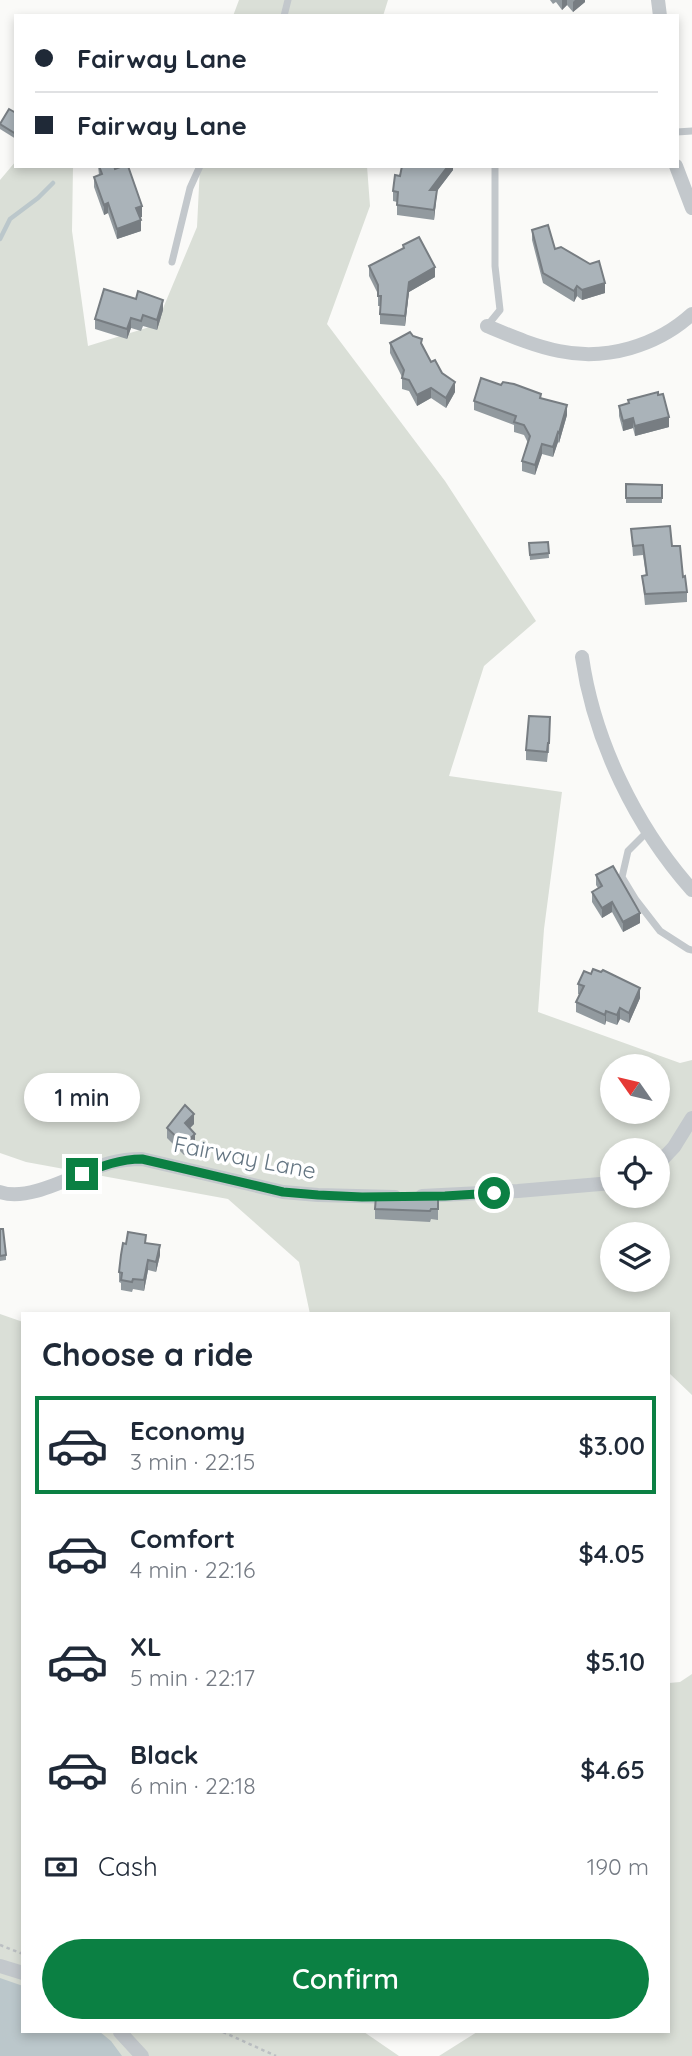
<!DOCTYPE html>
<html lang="en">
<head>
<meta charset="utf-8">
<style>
	:root { --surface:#fff; --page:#f6f6f7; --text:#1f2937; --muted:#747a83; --line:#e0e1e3; --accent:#0b8043 }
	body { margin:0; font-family:Quicksand,sans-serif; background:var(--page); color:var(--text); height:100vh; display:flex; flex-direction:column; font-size:26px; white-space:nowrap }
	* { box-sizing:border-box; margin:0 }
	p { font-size:23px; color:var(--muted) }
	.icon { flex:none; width:38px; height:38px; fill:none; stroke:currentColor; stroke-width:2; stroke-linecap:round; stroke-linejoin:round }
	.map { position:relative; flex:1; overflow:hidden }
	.details { position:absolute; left:21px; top:1312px; width:649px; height:721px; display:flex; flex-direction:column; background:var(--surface); border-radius:0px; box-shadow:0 4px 10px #0003 }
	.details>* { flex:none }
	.banner { position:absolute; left:14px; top:14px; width:665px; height:154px; border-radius:0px; box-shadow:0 4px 10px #0003; display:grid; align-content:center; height:154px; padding:0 21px; background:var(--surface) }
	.needle { width:46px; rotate:304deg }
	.buttons { position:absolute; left:600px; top:1054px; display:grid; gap:14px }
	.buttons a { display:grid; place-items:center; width:70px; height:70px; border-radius:50%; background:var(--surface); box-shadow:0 4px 10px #0003; font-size:35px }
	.end { position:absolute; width:32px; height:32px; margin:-16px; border:9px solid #0b8043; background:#fff; box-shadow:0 0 0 4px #fff }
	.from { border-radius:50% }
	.bubble { position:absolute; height:49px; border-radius:24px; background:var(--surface); box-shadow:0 4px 10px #0003; font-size:23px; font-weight:600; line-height:49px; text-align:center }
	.banner b { display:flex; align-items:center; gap:24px; height:66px; font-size:26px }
	.banner b+b { border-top:2px solid var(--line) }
	.banner i { width:18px; height:18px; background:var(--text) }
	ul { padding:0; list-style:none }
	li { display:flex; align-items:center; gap:21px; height:98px; margin:0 14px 10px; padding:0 7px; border:4px solid transparent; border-radius:0px }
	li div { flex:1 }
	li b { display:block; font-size:26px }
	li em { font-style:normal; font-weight:600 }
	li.current { border-color:var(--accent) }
	li>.icon { width:63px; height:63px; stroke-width:1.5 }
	h2 { padding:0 21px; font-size:32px; line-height:84px }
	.pay { display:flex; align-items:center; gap:18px; height:77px; padding:0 21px; font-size:26px }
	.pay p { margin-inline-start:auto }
	.primary-button { display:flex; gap:14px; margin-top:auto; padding:14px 21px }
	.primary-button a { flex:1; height:80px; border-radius:42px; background:var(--accent); color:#fff; font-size:28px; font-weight:600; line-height:80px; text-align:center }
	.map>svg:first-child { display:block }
</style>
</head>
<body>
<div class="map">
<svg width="692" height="2056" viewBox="0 0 692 2056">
	<rect width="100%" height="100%" fill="#fafaf8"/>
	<!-- green -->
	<g fill="#dadfd7" fill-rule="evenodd">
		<path d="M239,0H388L383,16H233Z"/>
		<path d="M16,161V166H73L72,231L88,346L156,325L197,227L200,166H367L370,206L327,324L445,481L536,621L484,666L449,776L562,792L544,929L538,1012L680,1063L692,1060V1395L669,1373L668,1314H310L299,1262L228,1199L26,1162L0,1153V180ZM612,1066H658V1111H612ZM612,1150H658V1195H612ZM612,1234H658V1279H612Z"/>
		<path d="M0,1314L23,1322V2032H364L399,2056H0Z"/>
		<path d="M692,1674V2056H439L477,2032H668L669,1683L680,1682Z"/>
	</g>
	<!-- water -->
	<path fill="#bbc7cb" d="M0,1978L23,1986V2032H100L111,2041L122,2056H0Z"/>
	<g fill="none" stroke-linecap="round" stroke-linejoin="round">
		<!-- stream -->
		<path stroke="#bbc7cb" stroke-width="4.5" d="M0,239L10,219L38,198L53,183"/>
		<!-- path -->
		<g stroke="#bbbfc2" stroke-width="2.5" stroke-dasharray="3.5 3.5" stroke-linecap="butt">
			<path d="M0,1945L23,1954"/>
			<path d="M223,2032L276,2056"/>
		</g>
		<!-- service -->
		<g stroke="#c3c8cc" stroke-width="7">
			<path d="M284,16L288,0"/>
			<path d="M677,132L692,131"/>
			<path d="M172,262L190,188L200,166"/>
			<path d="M487,326L500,310L495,266V166"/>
			<path d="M649,830L628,851L622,877L636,900L660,931L688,949L692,950"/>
		</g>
		<!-- minor -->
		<g stroke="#c3c8cc" stroke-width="14">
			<path d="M658,0L660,16"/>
			<path d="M676,166L692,208"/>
			<path d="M487,326C511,336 534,346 559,351C606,361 657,346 692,314"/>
			<path d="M582,657C594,741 636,827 692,890"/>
			<path d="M658,1164L674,1147L692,1118"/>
			<path d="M0,1192C31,1203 80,1171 110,1163C121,1160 131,1159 142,1159L283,1192L318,1195L395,1197"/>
			<path d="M422,1196L518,1191L612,1183"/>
			<path d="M0,1966L23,1973"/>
			<path d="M120,2032L142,2056"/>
		</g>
	</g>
	<!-- wall -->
	<g fill="#929a9f">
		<path d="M550,0H585V2L573,12L567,5L562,10L556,2L553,4Z"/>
		<path d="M16,113V139L0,129V124Z"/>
		<path d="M98,166H114L142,217H139L141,231L117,239L108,213L104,215L94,187V177L99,175Z"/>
		<path d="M453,166V170L437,191L434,220L397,215V202L393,201V191L400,176Z"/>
		<path d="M532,230L555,249L605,293L582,300L577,296L574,302L543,283L532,240Z"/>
		<path d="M403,245L435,277L409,292L405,326L380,324V306H378V294L369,276V266L403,249Z"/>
		<path d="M163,310L157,330L143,326L141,331L131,328L127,339L95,329V319Z"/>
		<path d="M413,336L422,344L431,362L442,373L455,392L446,408L431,398L417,406L409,391L402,389V377L390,353V343Z"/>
		<path d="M541,399L567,415L559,443L558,442L553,457L542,454L535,475L522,471V461L528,443L524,435L514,432V425L474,410V401Z"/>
		<path d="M628,400L669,427L635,436L633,428L623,431L619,416V406L628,403Z"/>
		<path d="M626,484L662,485V503H626Z"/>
		<path d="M631,529L672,546L687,592V602L645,605L642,576H646L643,555L633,556Z"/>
		<path d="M548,542L549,558L530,560L529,543Z"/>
		<path d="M550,717L549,753H548L547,762L526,760V750Z"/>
		<path d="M596,875L640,923L623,932L612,912L602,918L592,902V892L598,888L596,885Z"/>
		<path d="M578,984L640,998L629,1023L620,1019L617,1025L606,1021L605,1025L576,1012V1002L580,995L578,994Z"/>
		<path d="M194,1124L190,1128L195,1144L184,1155L167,1138V1128Z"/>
		<path d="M438,1196V1220L431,1219L430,1222L375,1219V1209Z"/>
		<path d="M0,1229L6,1255V1260L0,1261Z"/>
		<path d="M146,1243L160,1255L156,1272L148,1270L144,1291L133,1289L132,1292L121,1290V1283L119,1282V1272Z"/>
	</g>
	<!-- shaded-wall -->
	<g fill="#777d82">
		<path d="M562,0H567V5L562,10Z"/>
		<path d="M575,0H585V2L573,12V2Z"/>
		<path d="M448,166H453V170L437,191L434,220V210L430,190Z"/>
		<path d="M108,203V213L104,215V205Z"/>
		<path d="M142,206V217L136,219V208Z"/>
		<path d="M141,220V231L117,239V229Z"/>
		<path d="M435,267V277L409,292L405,326V316L409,282Z"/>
		<path d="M605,283V293L582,300V290Z"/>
		<path d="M577,286V296L574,302V291Z"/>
		<path d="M163,300V310L157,330V320Z"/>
		<path d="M131,318V328L127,339V329Z"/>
		<path d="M455,382V392L446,408V398Z"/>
		<path d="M431,388V398L417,406V395Z"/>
		<path d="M567,405V415L559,443V433Z"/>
		<path d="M669,417V427L635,436V426Z"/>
		<path d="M633,418V428L623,431V421Z"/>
		<path d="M558,432V442L553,457V447Z"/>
		<path d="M542,444V454L535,475V465Z"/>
		<path d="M612,902V912L602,918V908Z"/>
		<path d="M640,913V923L623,932V922Z"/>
		<path d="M640,988V998L629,1023V1013Z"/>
		<path d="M620,1008V1019L617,1025V1015Z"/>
		<path d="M606,1011V1021L605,1025V1015Z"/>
		<path d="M194,1114V1124L185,1133V1123Z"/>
		<path d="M195,1134V1144L184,1155V1144Z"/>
		<path d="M160,1245V1255L156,1272V1262Z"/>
		<path d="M148,1260V1270L144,1291V1280Z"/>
	</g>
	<!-- building -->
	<g fill="#aab3b9" stroke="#777d82" stroke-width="2">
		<path d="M9,109L16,113V134L0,124Z"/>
		<path d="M99,166H114L115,169L123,166H128L142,206L136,208L141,220L117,229L108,203L104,205L94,177L102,174Z"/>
		<path d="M402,166H448L430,190H437L434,210L397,205L398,192L393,191L395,175L400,176Z"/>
		<path d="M548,225L555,249L561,247L590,264L599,261L605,283L582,290L577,286L574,291L543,273L532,230Z"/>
		<path d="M419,237L435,267L409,282L405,316L380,314L381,296H378V285L369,266L404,248L403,245Z"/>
		<path d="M104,289L136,299L138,291L163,300L157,320L143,315L141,321L131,318L127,329L95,319Z"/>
		<path d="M410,332L413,336L422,339L421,343L431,362L435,360L442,373L455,382L446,398L431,388L417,395L409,380L402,378L404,370L390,343Z"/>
		<path d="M481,378L501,385L503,382L514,384L541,394L540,398L567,405L559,433L558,432L553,447L542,444L535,465L522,461L530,436L524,425L514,422L516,416L474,401Z"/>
		<path d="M658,392V395L663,394L669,417L635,426L633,418L623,421L619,406L629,403L628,400Z"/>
		<path d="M626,484L662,485V498H626Z"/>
		<path d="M670,526L672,546H680L683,577L685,576L687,592L645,594L642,576L647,575L643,545L633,546L631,529Z"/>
		<path d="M548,542L549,553L530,555L529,543Z"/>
		<path d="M529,716L550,717L549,743H548L547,752L526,750Z"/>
		<path d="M613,866L640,913L623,922L612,902L602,908L592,892L602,886L596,875Z"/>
		<path d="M593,969L601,972L603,970L640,988L629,1013L620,1008L617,1015L606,1011L605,1015L576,1002L584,986L578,984L584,971L591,974Z"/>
		<path d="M185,1105L194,1114L185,1123L195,1134L184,1144L167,1128Z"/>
		<path d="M376,1196H438V1209H431L430,1211L375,1209Z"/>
		<path d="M0,1229H3L6,1255L0,1256Z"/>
		<path d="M128,1232L146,1235L145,1243L160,1245L156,1262L148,1260L144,1280L133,1279L132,1282L121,1280L122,1273L119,1272L121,1255L123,1243L126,1244Z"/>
	</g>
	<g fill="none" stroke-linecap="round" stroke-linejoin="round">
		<!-- route -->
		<path stroke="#0b8043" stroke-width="9" d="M82,1174C102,1166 120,1159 142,1159L283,1192L318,1195L362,1197L445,1196L494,1193"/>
	</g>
	<g text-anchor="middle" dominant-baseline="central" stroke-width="7" stroke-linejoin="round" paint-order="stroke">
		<!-- street labels -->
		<g font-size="23" fill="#657683" stroke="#fff">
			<text transform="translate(245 1157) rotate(11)">Fairway Lane</text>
		</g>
	</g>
</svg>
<div class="buttons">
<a><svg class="needle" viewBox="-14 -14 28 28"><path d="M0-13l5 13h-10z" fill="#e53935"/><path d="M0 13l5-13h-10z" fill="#747a83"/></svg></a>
<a><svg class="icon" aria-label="locate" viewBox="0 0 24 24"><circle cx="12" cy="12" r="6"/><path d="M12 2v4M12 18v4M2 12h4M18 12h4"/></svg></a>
<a><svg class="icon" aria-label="layers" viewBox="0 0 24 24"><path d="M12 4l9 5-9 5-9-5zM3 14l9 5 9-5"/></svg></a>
</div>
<i class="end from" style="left:494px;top:1193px"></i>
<i class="end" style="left:82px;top:1174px"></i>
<div class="bubble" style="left:24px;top:1073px;width:116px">1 min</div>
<div class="banner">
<b><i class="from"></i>Fairway Lane</b>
<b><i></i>Fairway Lane</b>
</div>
<section class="details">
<h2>Choose a ride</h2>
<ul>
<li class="current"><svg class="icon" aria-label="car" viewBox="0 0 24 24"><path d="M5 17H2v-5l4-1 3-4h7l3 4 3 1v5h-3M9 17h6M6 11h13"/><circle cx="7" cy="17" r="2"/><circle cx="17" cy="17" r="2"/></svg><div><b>Economy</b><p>3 min · 22:15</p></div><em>$3.00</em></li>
<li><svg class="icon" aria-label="car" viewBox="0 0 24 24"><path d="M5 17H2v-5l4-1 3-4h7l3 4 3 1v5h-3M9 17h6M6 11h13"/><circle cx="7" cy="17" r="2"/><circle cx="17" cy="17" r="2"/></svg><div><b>Comfort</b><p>4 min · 22:16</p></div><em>$4.05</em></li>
<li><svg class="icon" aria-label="car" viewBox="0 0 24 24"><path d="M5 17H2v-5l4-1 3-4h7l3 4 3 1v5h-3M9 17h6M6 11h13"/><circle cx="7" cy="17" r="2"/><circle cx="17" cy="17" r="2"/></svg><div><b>XL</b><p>5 min · 22:17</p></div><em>$5.10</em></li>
<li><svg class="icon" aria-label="car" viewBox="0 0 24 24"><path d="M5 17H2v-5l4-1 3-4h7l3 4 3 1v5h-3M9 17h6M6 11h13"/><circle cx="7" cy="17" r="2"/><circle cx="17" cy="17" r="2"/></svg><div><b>Black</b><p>6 min · 22:18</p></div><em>$4.65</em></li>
</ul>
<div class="pay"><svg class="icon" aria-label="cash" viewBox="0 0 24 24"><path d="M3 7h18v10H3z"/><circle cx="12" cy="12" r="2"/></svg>Cash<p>190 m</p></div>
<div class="primary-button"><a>Confirm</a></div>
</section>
</div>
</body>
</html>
